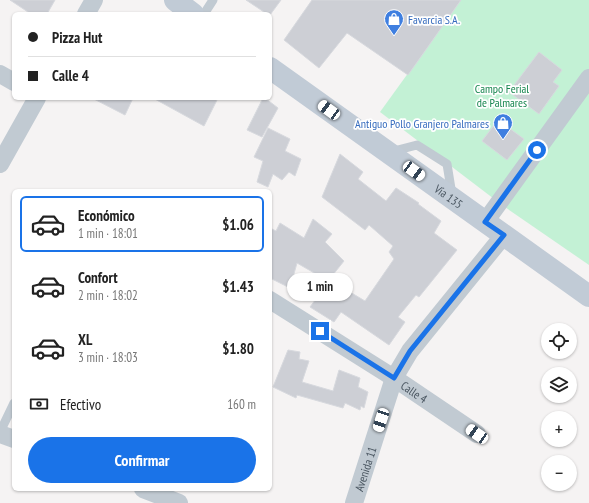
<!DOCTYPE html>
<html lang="es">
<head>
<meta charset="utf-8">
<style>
	:root { --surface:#fff; --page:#f2f2f2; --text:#222; --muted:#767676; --line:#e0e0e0; --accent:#1a73e8 }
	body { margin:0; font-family:"PT Sans Narrow",sans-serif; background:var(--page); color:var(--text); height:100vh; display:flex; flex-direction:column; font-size:15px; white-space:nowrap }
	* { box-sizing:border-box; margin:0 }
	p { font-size:13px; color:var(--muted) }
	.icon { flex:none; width:22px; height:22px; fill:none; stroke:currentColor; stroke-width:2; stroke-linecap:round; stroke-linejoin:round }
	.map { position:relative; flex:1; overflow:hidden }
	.details { position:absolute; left:12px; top:189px; width:260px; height:302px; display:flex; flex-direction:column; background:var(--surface); border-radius:6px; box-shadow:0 1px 3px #0004 }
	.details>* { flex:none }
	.guide { position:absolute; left:12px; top:12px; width:260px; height:88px; border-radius:6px; box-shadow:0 1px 3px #0004; display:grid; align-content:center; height:88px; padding:0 16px; background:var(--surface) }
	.buttons { position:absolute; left:541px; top:323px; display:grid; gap:8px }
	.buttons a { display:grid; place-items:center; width:36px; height:36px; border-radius:50%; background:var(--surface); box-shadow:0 1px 3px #0004; font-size:20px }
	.end { position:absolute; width:18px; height:18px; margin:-9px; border:5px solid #1a73e8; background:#fff; box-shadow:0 0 0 2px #fff }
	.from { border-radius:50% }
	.bubble { position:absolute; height:28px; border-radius:14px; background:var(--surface); box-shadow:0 1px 3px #0004; font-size:13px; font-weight:800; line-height:28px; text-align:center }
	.car { position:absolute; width:12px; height:24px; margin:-12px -6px; border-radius:5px; box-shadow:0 0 3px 1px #0007; background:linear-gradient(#fff 24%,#345 0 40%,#fff 0 76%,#345 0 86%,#fff 0) }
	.guide b { display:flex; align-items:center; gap:14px; height:38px; font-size:15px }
	.guide b+b { border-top:1px solid var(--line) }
	.guide i { width:10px; height:10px; background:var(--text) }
	ul { padding:7px 0 0; list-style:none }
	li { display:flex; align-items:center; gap:12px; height:56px; margin:0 8px 6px; padding:0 8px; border:2px solid transparent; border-radius:6px }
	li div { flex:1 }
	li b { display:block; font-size:15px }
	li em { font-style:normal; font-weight:800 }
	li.active { border-color:var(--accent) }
	li>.icon { width:36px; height:36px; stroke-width:1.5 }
	.pay { display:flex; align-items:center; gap:10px; height:44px; padding:0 16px; font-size:15px }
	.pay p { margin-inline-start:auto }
	.action { display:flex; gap:8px; margin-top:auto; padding:8px 16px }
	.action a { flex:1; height:46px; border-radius:24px; background:var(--accent); color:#fff; font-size:16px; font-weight:800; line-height:46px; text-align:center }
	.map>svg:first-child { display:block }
</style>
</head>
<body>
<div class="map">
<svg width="589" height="503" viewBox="0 0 589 503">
	<rect width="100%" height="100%" fill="#f5f3f3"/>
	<!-- green -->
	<path fill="#c3f1d5" d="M461,0H589V265L502,205L380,112Z"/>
	<!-- building -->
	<g fill="#cdcfd5" stroke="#d7d9de">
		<path d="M10,0H55L47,14H31Z"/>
		<path d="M246,0H281L270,15V14H267Z"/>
		<path d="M312,0H461L408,75L347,33L319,68L284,40Z"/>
		<path d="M539,52L562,70L553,82L559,86L539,114L509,92Z"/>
		<path d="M92,98H133L125,115Z"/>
		<path d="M153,98H218L204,126Z"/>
		<path d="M263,98H265L278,108L262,137L247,130Z"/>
		<path d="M498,120L524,139L507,160L482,141Z"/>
		<path d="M268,128L290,139L285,151L301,159L295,176L289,172L282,180L273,174L268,187L257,182L263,161L254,157Z"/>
		<path d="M340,154L363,172L358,179L386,201L396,188L419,203L418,204L441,221L434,233L457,250L419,297L416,295L398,317L405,322L389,345L341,312L334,322L310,307L330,280L365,301L394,259L389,252L393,246L369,225L365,230L322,197Z"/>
		<path d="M313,219L332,234L325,242L344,261L328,281L297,263L290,288L270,278V228L276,231L280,223L304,238Z"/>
		<path d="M288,350L300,352L299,359L309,361L302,382L333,391L339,370L360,378L358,387L368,392L364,408L361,406L360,410L345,403L343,408L297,395L296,398L273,387Z"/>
	</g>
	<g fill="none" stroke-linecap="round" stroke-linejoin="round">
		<!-- service -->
		<g stroke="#c1cad2" stroke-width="9">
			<path d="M204,14L213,0"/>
			<path d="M390,152L417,145L447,164L452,195"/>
			<path d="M0,432L14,403"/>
		</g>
		<!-- minor -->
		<g stroke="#c1cad2" stroke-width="18">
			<path d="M86,14L94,0"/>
			<path d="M0,74L14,82"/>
			<path d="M0,164L37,98"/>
			<path d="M485,222L589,78"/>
			<path id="s1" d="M270,300L394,378L477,434"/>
			<path d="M0,434L14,439"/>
			<path d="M143,489L179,503"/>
			<path id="s2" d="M354,503L394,378L410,351L504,235"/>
		</g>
		<!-- secondary -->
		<g stroke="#c1cbd6" stroke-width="22">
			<path d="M175,0L193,14"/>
			<path id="s3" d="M270,68L589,296"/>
		</g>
	</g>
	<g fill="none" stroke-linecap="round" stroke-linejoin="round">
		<!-- route -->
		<path stroke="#1a73e8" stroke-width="5" d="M320,331L394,378L410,351L504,235L485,222L537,150"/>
	</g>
	<!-- icons -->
	<defs>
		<g id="shop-pin" transform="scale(1)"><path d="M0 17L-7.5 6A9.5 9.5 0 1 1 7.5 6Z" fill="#3f7fe0" stroke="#fff"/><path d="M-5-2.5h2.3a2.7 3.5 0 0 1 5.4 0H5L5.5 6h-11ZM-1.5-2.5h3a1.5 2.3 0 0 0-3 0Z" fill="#fff"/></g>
	</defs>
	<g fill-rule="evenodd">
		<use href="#shop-pin" x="394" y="19"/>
		<use href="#shop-pin" x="503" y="123"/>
	</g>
	<g text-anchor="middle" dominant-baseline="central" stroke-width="3.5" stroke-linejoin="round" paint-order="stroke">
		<!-- shop labels -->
		<g font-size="12" fill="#366cbe" stroke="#fff" text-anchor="start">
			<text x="408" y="19">Favarcia S.A.</text>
			<text x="489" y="123" text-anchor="end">Antiguo Pollo Granjero Palmares</text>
		</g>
		<!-- park labels -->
		<g font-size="12" fill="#17864f" stroke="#fff">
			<text x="502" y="88">Campo Ferial<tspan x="502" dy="14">de Palmares</tspan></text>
		</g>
		<!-- street labels -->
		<g font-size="12" fill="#4a5661" stroke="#fff">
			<text stroke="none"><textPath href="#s3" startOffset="220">Vía 135</textPath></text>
			<text stroke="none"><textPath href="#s1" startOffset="171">Calle 4</textPath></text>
			<text stroke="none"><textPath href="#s2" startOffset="36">Avenida 11</textPath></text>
		</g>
	</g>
</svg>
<div class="buttons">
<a><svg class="icon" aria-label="locate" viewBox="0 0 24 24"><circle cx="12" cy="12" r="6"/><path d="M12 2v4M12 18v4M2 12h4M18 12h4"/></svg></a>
<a><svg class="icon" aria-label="layers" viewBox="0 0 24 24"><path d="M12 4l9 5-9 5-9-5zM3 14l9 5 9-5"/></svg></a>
<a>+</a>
<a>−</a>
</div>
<i class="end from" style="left:537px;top:150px"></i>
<i class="end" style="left:320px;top:331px"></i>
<div class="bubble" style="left:287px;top:273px;width:66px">1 min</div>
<i class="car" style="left:329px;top:110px;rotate:306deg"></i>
<i class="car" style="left:414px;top:171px;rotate:126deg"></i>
<i class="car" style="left:381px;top:420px;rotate:198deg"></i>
<i class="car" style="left:477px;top:434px;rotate:304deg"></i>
<div class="guide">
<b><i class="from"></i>Pizza Hut</b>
<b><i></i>Calle 4</b>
</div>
<section class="details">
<ul>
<li class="active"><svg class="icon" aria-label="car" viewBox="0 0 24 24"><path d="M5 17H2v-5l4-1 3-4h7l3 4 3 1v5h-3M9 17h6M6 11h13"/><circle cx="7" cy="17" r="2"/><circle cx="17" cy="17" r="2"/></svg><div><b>Económico</b><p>1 min · 18:01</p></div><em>$1.06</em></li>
<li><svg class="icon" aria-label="car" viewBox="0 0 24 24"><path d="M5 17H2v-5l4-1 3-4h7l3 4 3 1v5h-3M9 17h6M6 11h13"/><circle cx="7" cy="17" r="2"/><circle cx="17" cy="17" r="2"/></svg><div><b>Confort</b><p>2 min · 18:02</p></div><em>$1.43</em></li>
<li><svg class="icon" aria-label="car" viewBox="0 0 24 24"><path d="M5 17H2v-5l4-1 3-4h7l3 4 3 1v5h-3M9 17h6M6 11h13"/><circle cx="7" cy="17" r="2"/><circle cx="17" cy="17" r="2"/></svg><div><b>XL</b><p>3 min · 18:03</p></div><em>$1.80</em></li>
</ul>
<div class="pay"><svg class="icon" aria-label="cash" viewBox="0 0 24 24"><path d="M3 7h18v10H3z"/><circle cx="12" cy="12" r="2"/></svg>Efectivo<p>160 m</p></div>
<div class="action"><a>Confirmar</a></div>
</section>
</div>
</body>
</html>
